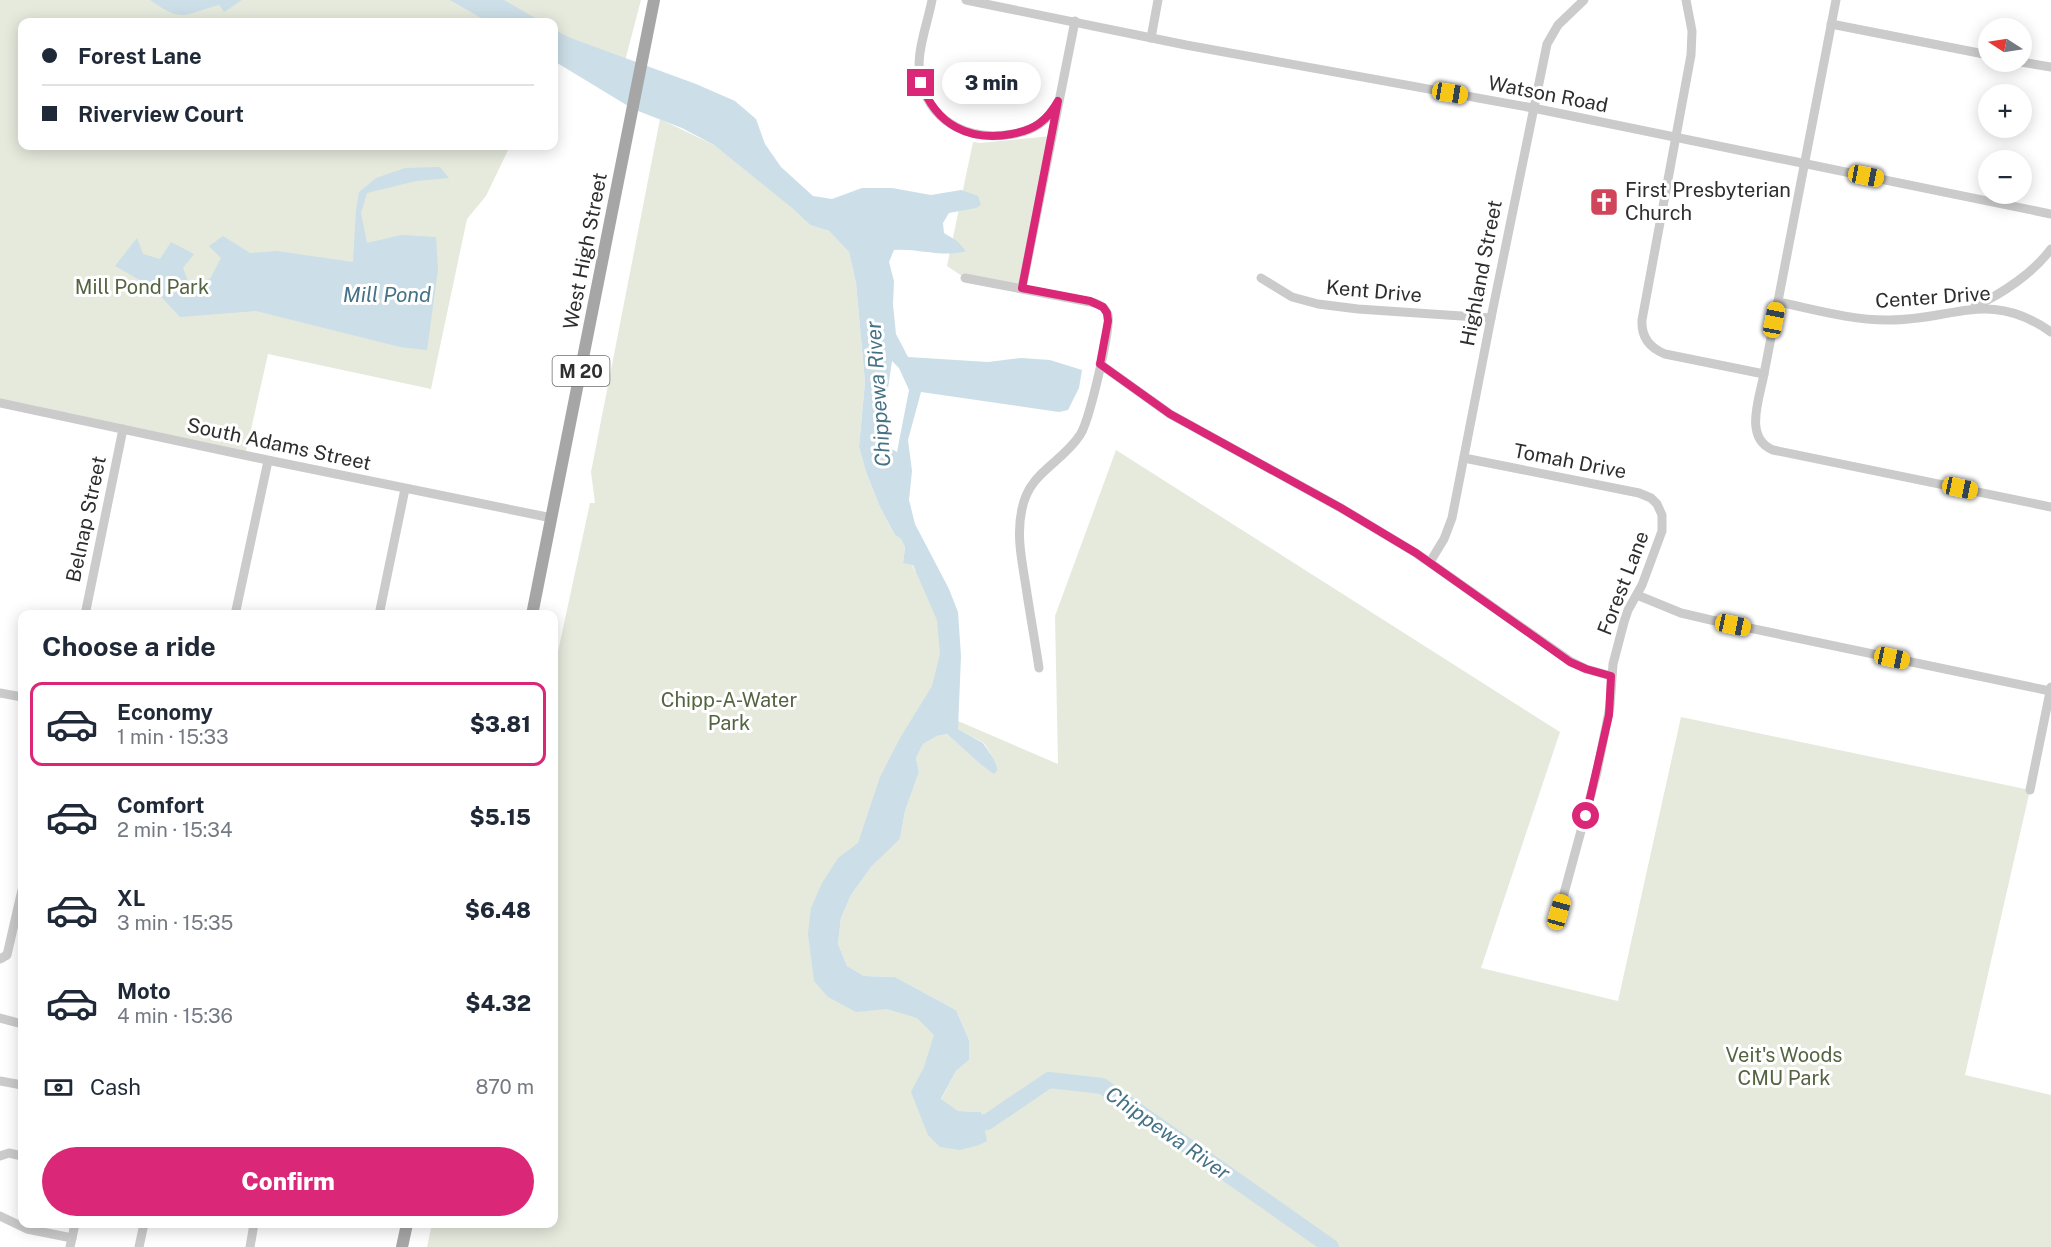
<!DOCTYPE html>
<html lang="en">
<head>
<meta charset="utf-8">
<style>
	:root { --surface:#fff; --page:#f6f6f7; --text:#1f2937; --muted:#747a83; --line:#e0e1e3; --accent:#db2777 }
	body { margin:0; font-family:"Public Sans",sans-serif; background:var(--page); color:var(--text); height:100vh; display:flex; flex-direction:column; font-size:22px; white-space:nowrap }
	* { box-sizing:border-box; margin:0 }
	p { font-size:20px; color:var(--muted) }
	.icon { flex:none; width:33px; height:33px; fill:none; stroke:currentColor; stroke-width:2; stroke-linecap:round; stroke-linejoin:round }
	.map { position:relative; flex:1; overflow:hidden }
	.sheet { position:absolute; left:18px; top:610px; width:540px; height:618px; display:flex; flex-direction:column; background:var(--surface); border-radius:12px; box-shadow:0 3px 15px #0003 }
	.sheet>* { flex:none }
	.banner { position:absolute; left:18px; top:18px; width:540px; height:132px; border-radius:12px; box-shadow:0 3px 15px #0003; display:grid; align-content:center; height:132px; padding:0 24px; background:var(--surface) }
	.needle { width:39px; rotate:282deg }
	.fabs { position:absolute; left:1978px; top:18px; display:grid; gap:12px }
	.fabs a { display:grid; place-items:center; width:54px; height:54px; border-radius:50%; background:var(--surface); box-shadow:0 3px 15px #0003; font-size:30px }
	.end { position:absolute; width:27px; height:27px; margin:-14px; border:8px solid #db2777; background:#fff; box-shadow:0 0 0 3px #fff }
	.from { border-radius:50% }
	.bubble { position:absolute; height:42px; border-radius:21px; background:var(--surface); box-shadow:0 3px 15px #0003; font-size:20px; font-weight:800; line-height:42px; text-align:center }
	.car { position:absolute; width:18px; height:36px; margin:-18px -9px; border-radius:8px; box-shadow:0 0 4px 2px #0007; background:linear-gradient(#f5c518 24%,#345 0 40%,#f5c518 0 76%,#345 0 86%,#f5c518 0) }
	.banner b { display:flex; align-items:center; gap:21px; height:57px; font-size:22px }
	.banner b+b { border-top:2px solid var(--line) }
	.banner i { width:15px; height:15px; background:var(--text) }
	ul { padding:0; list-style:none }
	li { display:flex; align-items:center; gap:18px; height:84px; margin:0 12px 9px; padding:0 12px; border:3px solid transparent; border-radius:12px }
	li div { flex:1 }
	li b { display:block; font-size:22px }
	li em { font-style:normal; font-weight:800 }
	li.selected { border-color:var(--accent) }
	li>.icon { width:54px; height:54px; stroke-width:1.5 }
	h2 { padding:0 24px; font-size:27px; line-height:72px }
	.pay { display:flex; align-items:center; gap:15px; height:66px; padding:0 24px; font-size:22px }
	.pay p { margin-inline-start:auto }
	.action { display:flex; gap:12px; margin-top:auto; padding:12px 24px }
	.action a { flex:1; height:69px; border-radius:36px; background:var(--accent); color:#fff; font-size:24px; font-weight:800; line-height:69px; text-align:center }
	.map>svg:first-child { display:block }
</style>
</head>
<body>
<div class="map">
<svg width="2051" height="1247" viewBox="0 0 2051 1247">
	<rect width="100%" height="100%" fill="#fff"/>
	<!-- green -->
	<g fill="#e5eadd">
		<path d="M0,0H641L621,76L554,37V22H22V146H510L486,196L467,219L431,389L268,354L245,456L0,403Z"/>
		<path d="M660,119L714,145L790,206L810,225L829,231L849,252L856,283L865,382L859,447L866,472L880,507L895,535L901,539L905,547L903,562L912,564L915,571L938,576L957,647L947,697L917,725L889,783L868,845L845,873L830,900L822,925L825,952L845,976L882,988L911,990L934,1008L946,1034L939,1064L935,1113L955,1125L983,1122L981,1112L958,1111L941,1100L956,1071L969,1060V1040L956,1010L895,977L864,976L847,966L838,944L841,918L851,895L871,867L900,839L905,811L919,772L916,758L923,744L937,736L947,734L980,764L994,773L998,770L994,759L984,743L958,729V721L1058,764L1055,616L1116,450L1560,732L1481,968L1618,1001L1681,717L2030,790L1965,1075L2051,1095V1247H427L432,1224H554V670L590,503H595L591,472Z"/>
		<path d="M1051,136L1022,288L965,278L947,266L973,142L980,143Z"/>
	</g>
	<!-- water -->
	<g fill="#ccdee7" fill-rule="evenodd">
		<path d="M150,0H242L224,12L219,5C184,14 184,24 150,0Z"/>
		<path d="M450,0H504L542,22H488Z"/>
		<path d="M554,29L568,37L696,84L735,101L756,119L765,144L781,167L813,196L832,199L862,188H892L931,195L961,190L978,196L981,205L976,208L949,213L943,223L944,233L957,241L966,251C943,258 918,248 894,250L889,262L894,281L893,305L896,334L908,357L988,362L1021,358L1050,360L1082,370L1079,388L1068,410L1059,412L921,392L908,440L912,471L909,500L915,524L949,589L958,612L961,656L958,729L983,743L994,759L998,770L994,774L980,764L947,734L937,736L923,744L916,758L919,772L905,811L900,839L871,867L851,895L841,918L838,944L847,966L864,976L895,977L956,1010L969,1040V1060L956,1071L941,1099L958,1111L981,1112L987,1141L979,1145L960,1150L940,1147L928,1135L911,1092L924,1067L934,1035L917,1018L887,1009L856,1012L828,997L814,981L808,934L811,908L822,883L838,858L858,843L880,777L900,738L932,686L940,654L937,620L913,565L903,563L905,547L901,539L895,535L880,507L866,472L859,447L865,382L856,283L849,252L829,231L810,225L792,208L714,145L682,128L633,109L554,61ZM892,361L899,368L909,390L897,452L892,449L886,429L885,409Z"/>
		<path d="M440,167L449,178L416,181L367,193L361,213L367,243L401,235L436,237L438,270L427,350L400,347L256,311L180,317L152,287L115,266L137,238L143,254L160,259L171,242L194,254L183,268L190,286L210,279L221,258L209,246L223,236L250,253L277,251L353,262L356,210L359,192L376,178L405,168Z"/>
	</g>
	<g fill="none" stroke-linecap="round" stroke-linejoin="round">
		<!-- river -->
		<path stroke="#ccdee7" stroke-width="16" d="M961,1125L987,1122L1049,1080L1102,1086L1331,1247"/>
		<!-- minor -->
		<g stroke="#cbcbcb" stroke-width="9">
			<path d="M932,0C927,27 913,58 922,85C934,126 974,141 1013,134C1031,131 1045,124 1054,108"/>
			<path d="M966,0L1186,45L1533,108L2051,214"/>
			<path d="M1686,0L1692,31L1691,55L1642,320C1641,337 1650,348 1665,354L1764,374"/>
			<path d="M1836,0L1764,374C1760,397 1743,438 1773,450L2051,507"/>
			<path d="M1831,24L1989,55"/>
			<path d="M1151,38L1158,0"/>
			<path d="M2021,62L2051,67"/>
			<path d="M965,278L1095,303C1101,305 1106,309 1108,315C1111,329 1089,422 1080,435C1061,464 1029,472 1022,509C1016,535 1022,561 1026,587C1030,614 1035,641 1039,668"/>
			<path d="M1261,278L1292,297L1318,304L1358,309L1491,318"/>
			<path d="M1022,288L1075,21"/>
			<path d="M1778,302C1813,309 1850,320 1887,320C1952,321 1989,288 2051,332"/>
			<path d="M1975,306C2002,294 2033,273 2051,249"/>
			<path d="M1100,364L1170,414L1341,508L1416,553L1570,661L1586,669L1611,676"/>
			<path d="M0,403L277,462L552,518"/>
			<path d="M1464,458L1639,493L1651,498L1657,504L1662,515V531L1642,585L1628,610L1624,622L1613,664L1610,706L1597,772L1559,912"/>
			<path d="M1430,562L1444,539L1452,518L1491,318L1547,44L1558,25L1584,0"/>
			<path d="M1637,595L1681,613L1711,620L2050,691"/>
			<path d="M85,615L123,429"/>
			<path d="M235,615L268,461"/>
			<path d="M379,615L405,489"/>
			<path d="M0,693L22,697"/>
			<path d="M2030,790L2051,687"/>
			<path d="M0,959L7,955L22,890"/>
			<path d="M0,1018L22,1024"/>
			<path d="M0,1081L22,1085"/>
			<path d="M0,1156L9,1153L22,1156"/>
			<path d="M0,1216L27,1229L72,1238"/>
			<path d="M70,1247L75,1224"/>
			<path d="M139,1247L144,1224"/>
			<path d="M250,1247L254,1224"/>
		</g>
		<!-- major -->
		<g stroke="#a6a6a6" stroke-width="12">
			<path d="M532,615L654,0"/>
			<path d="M402,1247L407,1224"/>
		</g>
	</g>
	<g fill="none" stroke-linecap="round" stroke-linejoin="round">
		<!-- route -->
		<path stroke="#db2777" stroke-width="8" d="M921,83C936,125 969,142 1012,134C1034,130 1047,121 1058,101L1022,288L1090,301L1103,307L1107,313L1108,321L1100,364L1170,414L1341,508L1416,553L1570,662L1586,669L1611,676L1609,715L1586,816"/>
	</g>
	<!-- icons -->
	<defs>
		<g id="church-square" transform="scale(1.5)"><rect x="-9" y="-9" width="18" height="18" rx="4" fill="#d04559" stroke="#fff"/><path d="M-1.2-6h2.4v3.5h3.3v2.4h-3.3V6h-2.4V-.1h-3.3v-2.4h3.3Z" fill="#fff"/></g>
	</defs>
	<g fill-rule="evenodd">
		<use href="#church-square" x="1604" y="202"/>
	</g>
	<g text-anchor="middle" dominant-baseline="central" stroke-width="6" stroke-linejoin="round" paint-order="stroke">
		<!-- shield labels -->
		<rect fill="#fff" stroke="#6d6d6d" stroke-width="1.5" x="552.5" y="356" width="57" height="30" rx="4.5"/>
		<g font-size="18" font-weight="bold" fill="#2e2e2e">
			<text x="581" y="371">M 20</text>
		</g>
		<!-- street labels -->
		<g font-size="20" fill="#2e2e2e" stroke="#fff">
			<text transform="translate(1548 94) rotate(11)">Watson Road</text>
			<text transform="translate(585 251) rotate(-79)">West High Street</text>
			<text transform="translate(1481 273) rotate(-79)">Highland Street</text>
			<text transform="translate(1374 291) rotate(5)">Kent Drive</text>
			<text transform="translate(1933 297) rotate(-4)">Center Drive</text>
			<text transform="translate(279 444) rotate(12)">South Adams Street</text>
			<text transform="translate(1570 461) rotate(11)">Tomah Drive</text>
			<text transform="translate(86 519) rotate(-78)">Belnap Street</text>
			<text transform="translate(1623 583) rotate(-69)">Forest Lane</text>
		</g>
		<!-- poi labels -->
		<g font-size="20" fill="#2e2e2e" stroke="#fff" text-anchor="start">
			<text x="1625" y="190">First Presbyterian<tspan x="1625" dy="23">Church</tspan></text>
		</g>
		<!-- park labels -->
		<g font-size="20" fill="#546441" stroke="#fff">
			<text x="142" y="287">Mill Pond Park</text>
			<text x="729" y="700">Chipp-A-Water<tspan x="729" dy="23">Park</tspan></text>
			<text x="1784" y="1055">Veit's Woods<tspan x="1784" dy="23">CMU Park</tspan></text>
		</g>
		<!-- water labels -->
		<g font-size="21" font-style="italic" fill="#467286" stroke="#fff">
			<text x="387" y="294">Mill Pond</text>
			<text transform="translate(878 394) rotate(-94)">Chippewa River</text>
			<text transform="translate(1168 1133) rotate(35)">Chippewa River</text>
		</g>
	</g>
</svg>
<div class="fabs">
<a><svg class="needle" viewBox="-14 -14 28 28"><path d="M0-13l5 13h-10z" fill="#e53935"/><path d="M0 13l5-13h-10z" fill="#747a83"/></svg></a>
<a>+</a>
<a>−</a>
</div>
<i class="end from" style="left:1586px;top:816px"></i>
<i class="end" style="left:921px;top:83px"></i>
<div class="bubble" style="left:942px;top:62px;width:99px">3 min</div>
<i class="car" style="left:1450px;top:93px;rotate:100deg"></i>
<i class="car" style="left:1866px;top:176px;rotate:101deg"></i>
<i class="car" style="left:1774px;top:320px;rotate:11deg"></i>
<i class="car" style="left:1960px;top:488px;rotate:102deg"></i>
<i class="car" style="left:1733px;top:625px;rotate:102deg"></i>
<i class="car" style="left:1892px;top:658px;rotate:102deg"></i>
<i class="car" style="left:1559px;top:912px;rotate:16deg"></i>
<div class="banner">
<b><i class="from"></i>Forest Lane</b>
<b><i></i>Riverview Court</b>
</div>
<section class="sheet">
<h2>Choose a ride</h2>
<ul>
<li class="selected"><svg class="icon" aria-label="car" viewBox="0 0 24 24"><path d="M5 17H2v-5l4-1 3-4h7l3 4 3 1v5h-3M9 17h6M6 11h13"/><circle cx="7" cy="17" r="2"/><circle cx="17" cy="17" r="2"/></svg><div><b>Economy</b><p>1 min · 15:33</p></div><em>$3.81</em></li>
<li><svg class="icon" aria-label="car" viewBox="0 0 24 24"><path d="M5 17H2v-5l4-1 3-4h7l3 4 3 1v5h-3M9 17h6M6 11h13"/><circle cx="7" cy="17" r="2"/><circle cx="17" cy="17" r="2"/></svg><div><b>Comfort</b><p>2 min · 15:34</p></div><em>$5.15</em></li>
<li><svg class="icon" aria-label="car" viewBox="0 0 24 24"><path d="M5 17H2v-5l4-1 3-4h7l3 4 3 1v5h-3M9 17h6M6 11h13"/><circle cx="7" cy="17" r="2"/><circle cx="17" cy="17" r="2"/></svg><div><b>XL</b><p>3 min · 15:35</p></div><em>$6.48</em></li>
<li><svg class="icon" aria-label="car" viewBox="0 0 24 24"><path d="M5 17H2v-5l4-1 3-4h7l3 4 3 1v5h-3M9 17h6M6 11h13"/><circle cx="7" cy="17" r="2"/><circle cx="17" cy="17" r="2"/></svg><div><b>Moto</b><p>4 min · 15:36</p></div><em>$4.32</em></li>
</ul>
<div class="pay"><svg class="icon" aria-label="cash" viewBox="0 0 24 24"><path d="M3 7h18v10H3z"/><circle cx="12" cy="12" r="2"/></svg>Cash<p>870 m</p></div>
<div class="action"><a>Confirm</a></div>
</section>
</div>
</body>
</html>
